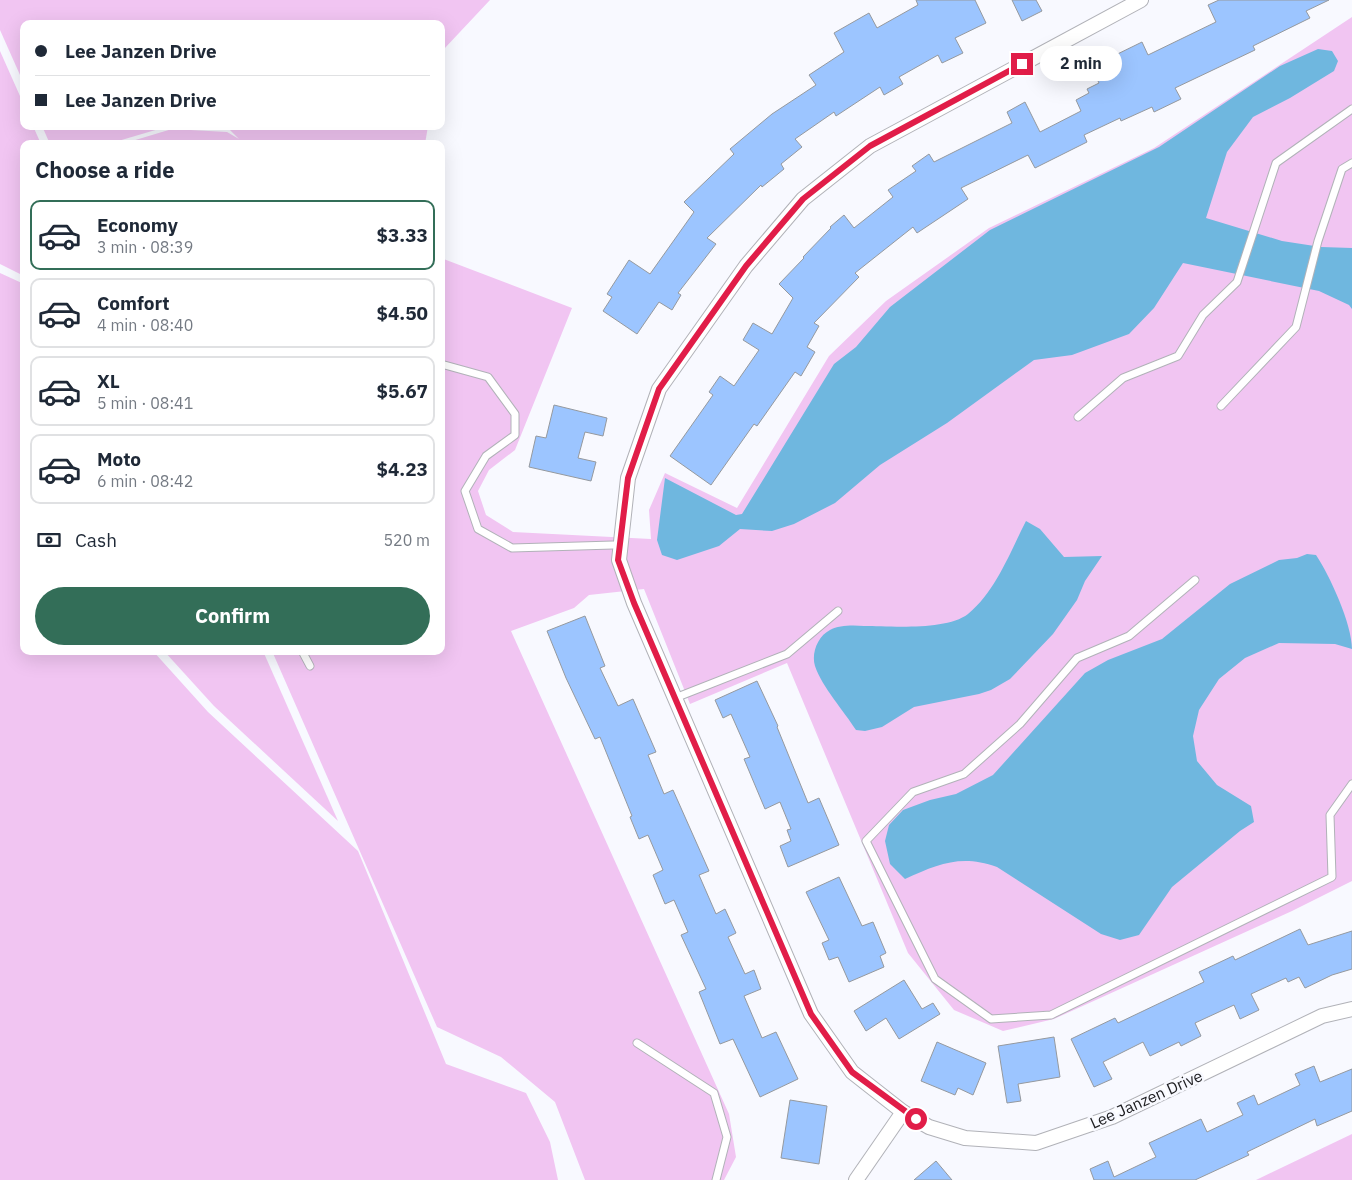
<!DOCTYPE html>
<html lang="en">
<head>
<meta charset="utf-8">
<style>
	:root { --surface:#fff; --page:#f2f2f3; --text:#1f2937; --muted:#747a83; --line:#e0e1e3; --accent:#336e58 }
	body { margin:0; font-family:"IBM Plex Sans",sans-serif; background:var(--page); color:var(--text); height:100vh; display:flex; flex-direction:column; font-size:19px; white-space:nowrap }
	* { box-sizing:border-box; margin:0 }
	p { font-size:16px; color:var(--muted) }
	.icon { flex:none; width:28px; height:28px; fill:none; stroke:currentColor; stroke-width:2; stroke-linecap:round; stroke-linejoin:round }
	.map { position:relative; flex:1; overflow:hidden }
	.side { position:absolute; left:20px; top:140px; width:425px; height:515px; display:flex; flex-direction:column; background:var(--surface); border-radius:10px; box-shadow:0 5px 20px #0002 }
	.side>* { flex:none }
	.guide { position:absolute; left:20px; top:20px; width:425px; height:110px; border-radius:10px; box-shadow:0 5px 20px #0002; display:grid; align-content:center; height:110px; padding:0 15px; background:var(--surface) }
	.end { position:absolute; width:22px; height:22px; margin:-11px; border:6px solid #e11d48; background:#fff; box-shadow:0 0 0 2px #fff }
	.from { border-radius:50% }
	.bubble { position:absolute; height:35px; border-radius:18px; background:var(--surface); box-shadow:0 5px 20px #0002; font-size:16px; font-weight:800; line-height:35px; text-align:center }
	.guide b { display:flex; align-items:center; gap:18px; height:48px; font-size:19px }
	.guide b+b { border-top:1px solid var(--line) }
	.guide i { width:12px; height:12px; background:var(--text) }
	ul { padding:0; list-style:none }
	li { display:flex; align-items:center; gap:15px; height:70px; margin:0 10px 8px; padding:0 5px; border:2px solid var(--line); border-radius:10px }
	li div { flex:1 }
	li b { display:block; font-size:19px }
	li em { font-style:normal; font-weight:800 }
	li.active { border-color:var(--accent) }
	li>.icon { width:45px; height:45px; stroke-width:1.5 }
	h2 { padding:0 15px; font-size:22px; line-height:60px }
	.pay { display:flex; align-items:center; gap:12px; height:55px; padding:0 15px; font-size:19px }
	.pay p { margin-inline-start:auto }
	.primary-button { display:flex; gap:10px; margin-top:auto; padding:10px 15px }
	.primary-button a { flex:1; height:58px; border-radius:30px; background:var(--accent); color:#fff; font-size:20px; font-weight:800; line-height:58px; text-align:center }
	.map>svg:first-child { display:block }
</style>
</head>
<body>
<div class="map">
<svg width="1352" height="1180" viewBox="0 0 1352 1180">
	<rect width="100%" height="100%" fill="#f8f9ff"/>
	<!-- green -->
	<g fill="#f1c5f2">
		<path d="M0,0H490L444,49L441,63V24H24V84L0,30Z"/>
		<path d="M1352,17V881L1292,911L1054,1019L1003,1031L954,1010L908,953L787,663L690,704L644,589L589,595L574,608L511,631L729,1114L736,1157L724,1180H585L555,1102L501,1057L437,1027L272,651H441V258L572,308L515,450L489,470L478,491L486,515L513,532L651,539L649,510L665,473L737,508L829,356L886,301L989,228L1154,148Z"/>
		<path d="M0,51L24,105V126H33L41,144H24V276L0,264Z"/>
		<path d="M42,126H169L108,144H50Z"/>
		<path d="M188,126H428L425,144H122L172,129L227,132L239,139L229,129Z"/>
		<path d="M0,273L24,284V651H153L208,712L358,851L446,1064L526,1093L550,1142L558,1180H0Z"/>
		<path d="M164,651H263L338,821L214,706Z"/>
		<path d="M1352,1134V1180H1256Z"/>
	</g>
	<!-- water -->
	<g fill="#6fb7df">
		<path d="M1318,49L1332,51L1338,61L1334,71L1290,98L1253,117L1227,152L1206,218L1282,241L1321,247L1352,248V309L1349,305L1319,291L1183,263L1154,308L1129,334L1072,355L1034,360L947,423L880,465L835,503L794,524L772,531L740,529L719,546L677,560L662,555L657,540L665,478L736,515L742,514L834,364L856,347L890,307L990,230L1159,147L1280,66Z"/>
		<path d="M1026,521L1040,529L1064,557L1102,556L1085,581L1077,600L1053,634L1010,679L991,690L979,694L914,707L882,727L865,731L856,730C844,711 822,687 815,666C811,653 818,636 830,630C839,625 853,625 864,626C890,626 946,631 968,614C996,591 1010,552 1026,521Z"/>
		<path d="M1307,554L1316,555C1330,576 1352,624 1352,649L1335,644L1279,643L1245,658L1219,679L1199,710L1193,736L1197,761L1217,785L1251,806L1254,822L1240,831L1172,887L1139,935L1120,940L1101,934L997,867C961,854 938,864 905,879L890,864L885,841L889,825L903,810L930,800L956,794L993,775L1085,673L1108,660L1162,639L1230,584L1279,560L1297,558Z"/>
	</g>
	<!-- building -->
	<g fill="#9cc5ff" stroke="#95999e">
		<path d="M916,0H975L986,23L955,38L963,53L942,63L938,55L899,77L903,84L884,95L880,87L836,116L834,112L795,139L802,147L781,164L784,169L762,187L761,185L707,238L716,244L678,293L681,295L672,310L659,302L637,334L603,311L612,297L607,294L629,260L650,274L694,212L684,202L734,154L730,149L772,114L816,85L809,75L844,52L834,33L869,13L877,28L918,5Z"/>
		<path d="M1012,0H1036L1042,11L1022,21Z"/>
		<path d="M1219,0H1329L1306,11L1310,18L1253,46L1255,50L1175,88L1181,99L1154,112L1152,107L1121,121L1120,118L1084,135L1087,142L1035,168L1028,155L961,188L968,199L917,233L913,227L855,273L859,277L814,323L819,326L807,347L815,352L801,376L795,372L757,426L754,424L711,485L670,456L713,395L709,392L720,376L734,386L759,350L743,340L753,323L772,334L793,298L779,284L804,258L803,257L831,228L830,227L844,215L854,228L893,197L888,190L916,171L912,166L929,154L934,162L1012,123L1007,112L1025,102L1040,132L1081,111L1076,100L1089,93L1087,89L1099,83L1091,67L1142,42L1148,55L1216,22L1208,5Z"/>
		<path d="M554,405L607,418L603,436L585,432L578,458L596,462L591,481L529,467L536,436L546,438Z"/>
		<path d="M585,616L605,666L600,668L618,706L633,699L656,752L648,755L664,794L673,790L709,871L699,875L716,914L725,909L736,933L728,937L745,974L754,970L761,989L744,996L762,1038L776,1032L798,1079L760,1097L733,1039L720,1044L699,992L706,989L681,935L688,932L674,900L665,904L653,875L663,870L648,835L639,839L630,817L632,816L600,737L595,739L566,678L547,631Z"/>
		<path d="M757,681L778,726L777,727L808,803L819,798L839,845L788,867L780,846L791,841L787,830L791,829L780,802L765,809L744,759L750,757L731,714L723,718L715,700Z"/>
		<path d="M839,877L862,926L873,922L886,953L880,956L884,967L849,982L838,957L829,960L822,943L829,940L806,892Z"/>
		<path d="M1300,929L1308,945L1352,931V969L1332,975L1305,988L1299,977L1288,982L1286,978L1251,994L1259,1010L1240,1019L1234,1005L1195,1023L1201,1036L1181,1046L1179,1042L1150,1056L1143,1042L1103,1062L1112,1079L1094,1087L1071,1039L1115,1018L1118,1023L1204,982L1199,972L1233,956L1235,960Z"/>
		<path d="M904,980L922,1009L933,1003L940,1014L899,1039L886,1018L866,1031L854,1011Z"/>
		<path d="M1054,1037L1060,1077L1018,1084L1021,1101L1007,1103L998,1046Z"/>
		<path d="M937,1042L986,1063L973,1095L958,1088L955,1095L921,1081Z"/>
		<path d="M1314,1066L1320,1082L1352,1069V1111L1317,1126L1315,1119L1247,1152L1249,1155L1195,1180H1094L1090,1169L1108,1161L1114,1177L1156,1157L1149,1143L1201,1119L1207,1132L1243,1115L1237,1103L1254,1095L1258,1105L1300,1085L1295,1074Z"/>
		<path d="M790,1100L827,1106L819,1164L781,1158Z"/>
		<path d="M936,1161L952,1180H914Z"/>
	</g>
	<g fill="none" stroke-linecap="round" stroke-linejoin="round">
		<!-- lane casing -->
		<g stroke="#b1b2b8" stroke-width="9">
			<g id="lane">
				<path d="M441,364L488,377L515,414V435L486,456L465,491L478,529L512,548L613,545"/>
				<path d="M1221,406L1296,327L1318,241L1342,169L1352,163"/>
				<path d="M1078,417L1123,378L1178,356L1203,315L1237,282L1276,163L1352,109"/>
				<path d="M1195,580L1129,636L1077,658L1020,724L964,774L913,792L866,841L935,979L991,1019L1051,1015L1332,877L1330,815L1352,784"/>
				<path d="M302,651L310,666"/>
				<path d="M680,696L787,654L838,611"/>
				<path d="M637,1043L714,1093L727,1137L716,1180"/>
			</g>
		</g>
		<!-- street casing -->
		<g stroke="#b1b2b8" stroke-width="16">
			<g id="street">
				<path d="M1141,0L870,146L803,199L746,266L659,389L628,478L619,560L634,603L811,1014L852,1072L903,1112L929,1127L965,1138L1036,1143L1112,1117L1322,1016L1352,1009"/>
				<path d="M856,1180L903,1112"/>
			</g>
		</g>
		<!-- lane -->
		<use href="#lane" stroke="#fff" stroke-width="7"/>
		<!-- street -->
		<use href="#street" stroke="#fff" stroke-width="14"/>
	</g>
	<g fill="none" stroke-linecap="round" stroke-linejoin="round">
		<!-- route -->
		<path stroke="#e11d48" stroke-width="6" d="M916,1119L852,1072L811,1014L634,603L618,560L628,478L659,389L746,266L803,199L870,146L1022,64"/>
	</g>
	<g text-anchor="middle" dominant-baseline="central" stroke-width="5" stroke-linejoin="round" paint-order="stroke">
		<!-- street labels -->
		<g font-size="16" fill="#1d1d20" stroke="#f8f9ff">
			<text transform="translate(1146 1099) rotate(-24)">Lee Janzen Drive</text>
		</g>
	</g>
</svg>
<i class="end from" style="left:916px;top:1119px"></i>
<i class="end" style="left:1022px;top:64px"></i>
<div class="bubble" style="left:1040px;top:46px;width:82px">2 min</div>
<div class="guide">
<b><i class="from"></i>Lee Janzen Drive</b>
<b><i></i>Lee Janzen Drive</b>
</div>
<section class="side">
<h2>Choose a ride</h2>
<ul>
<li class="active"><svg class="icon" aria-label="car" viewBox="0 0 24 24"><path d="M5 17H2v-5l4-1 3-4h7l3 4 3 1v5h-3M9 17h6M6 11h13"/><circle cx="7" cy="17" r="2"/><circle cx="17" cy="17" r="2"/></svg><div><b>Economy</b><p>3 min · 08:39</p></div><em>$3.33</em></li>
<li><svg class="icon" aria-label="car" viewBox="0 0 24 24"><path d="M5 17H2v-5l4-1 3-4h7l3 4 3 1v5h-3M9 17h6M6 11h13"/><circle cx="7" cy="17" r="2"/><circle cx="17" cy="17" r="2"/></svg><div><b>Comfort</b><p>4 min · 08:40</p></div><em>$4.50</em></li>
<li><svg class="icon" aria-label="car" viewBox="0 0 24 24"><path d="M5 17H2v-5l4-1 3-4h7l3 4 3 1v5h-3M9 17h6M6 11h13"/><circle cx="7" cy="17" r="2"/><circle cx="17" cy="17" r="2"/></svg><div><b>XL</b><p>5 min · 08:41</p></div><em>$5.67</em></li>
<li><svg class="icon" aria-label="car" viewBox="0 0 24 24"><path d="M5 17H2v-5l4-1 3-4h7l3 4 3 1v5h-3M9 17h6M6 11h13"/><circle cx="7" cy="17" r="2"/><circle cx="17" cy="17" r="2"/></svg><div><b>Moto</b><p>6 min · 08:42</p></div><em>$4.23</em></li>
</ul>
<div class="pay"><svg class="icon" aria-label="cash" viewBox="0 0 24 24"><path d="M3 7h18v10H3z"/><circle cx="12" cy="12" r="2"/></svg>Cash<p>520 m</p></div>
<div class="primary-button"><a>Confirm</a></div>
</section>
</div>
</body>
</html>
